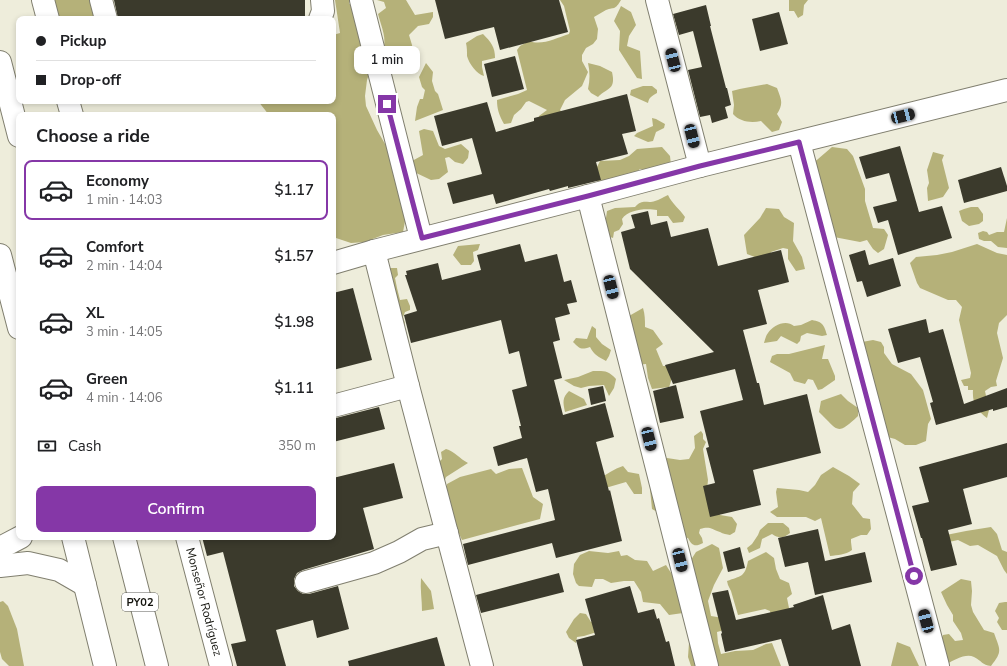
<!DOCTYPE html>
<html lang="en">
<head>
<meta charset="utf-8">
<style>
	:root { --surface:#fff; --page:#f6f6f6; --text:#202124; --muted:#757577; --line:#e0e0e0; --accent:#8537a7 }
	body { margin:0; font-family:"Nunito Sans",sans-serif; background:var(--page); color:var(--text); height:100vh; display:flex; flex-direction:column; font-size:15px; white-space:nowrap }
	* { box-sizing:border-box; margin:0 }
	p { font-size:13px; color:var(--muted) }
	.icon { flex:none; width:22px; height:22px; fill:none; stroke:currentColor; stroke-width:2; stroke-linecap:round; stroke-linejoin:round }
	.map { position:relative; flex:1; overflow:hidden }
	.details { position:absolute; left:16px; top:112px; width:320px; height:428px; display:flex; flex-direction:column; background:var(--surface); border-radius:8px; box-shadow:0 2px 6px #0003 }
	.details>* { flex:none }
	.guide { position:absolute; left:16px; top:16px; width:320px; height:88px; border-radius:8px; box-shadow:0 2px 6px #0003; display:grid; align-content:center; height:88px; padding:0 20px; background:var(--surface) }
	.end { position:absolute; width:18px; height:18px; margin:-9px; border:5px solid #8537a7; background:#fff; box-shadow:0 0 0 2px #fff }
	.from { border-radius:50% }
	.bubble { position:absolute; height:28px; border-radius:8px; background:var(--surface); box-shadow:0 2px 6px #0003; font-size:13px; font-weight:600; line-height:28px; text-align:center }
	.car { position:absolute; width:12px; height:24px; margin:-12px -6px; border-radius:5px; box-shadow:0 0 3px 1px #0007; background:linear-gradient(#222 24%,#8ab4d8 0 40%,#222 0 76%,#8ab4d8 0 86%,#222 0) }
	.guide b { display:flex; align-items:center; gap:14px; height:38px; font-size:15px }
	.guide b+b { border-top:1px solid var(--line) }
	.guide i { width:10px; height:10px; background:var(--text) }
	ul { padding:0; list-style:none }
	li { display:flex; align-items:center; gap:12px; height:60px; margin:0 8px 6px; padding:0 12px; border:2px solid transparent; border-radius:8px }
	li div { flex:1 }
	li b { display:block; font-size:15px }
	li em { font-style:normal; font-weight:600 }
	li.current { border-color:var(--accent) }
	li>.icon { width:36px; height:36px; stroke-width:1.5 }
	h2 { padding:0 20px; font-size:18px; line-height:48px }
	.pay { display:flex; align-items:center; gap:10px; height:44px; padding:0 20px; font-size:15px }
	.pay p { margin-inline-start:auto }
	.primary-button { display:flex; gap:8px; margin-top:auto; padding:8px 20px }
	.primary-button a { flex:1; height:46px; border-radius:8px; background:var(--accent); color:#fff; font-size:16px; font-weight:600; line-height:46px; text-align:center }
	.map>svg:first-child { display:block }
</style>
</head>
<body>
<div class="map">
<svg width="1007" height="666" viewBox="0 0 1007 666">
	<rect width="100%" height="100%" fill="#eeeddb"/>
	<!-- forest -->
	<g fill="#b5b179">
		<path d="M53,0H95L99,19H58Z"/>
		<path d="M335,0H350L349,3L363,23L374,59L367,80L365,96L366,106L377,130L396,163L406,216L403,232L383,235L365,242L351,243L333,237V115H269L258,101H333V35L340,33Z"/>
		<path d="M377,0H406L415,15L433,12V17L429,24L418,26L409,35L412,45L415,64L406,66L383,53C387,37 382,29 378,14L386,8L384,2Z"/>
		<path d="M560,0H621C615,10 615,7 606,10C602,12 598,15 594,17L598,29L597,39L593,44L586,48L582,55V61L588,72L582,86L565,100L560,110L573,126L539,120V116L547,110L529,101L526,102L521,109L514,115L511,123L504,124C499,115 497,109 497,100L518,94L527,90L517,50L520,46L529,41C542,46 556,38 569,34L570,31L564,6Z"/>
		<path d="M789,0H808L804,5L803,15L798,18L794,11H789Z"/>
		<path d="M621,6L631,12L636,25L629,36L627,46L640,51L642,79L637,78L619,50L620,31L614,21Z"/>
		<path d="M483,34C491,42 495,47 495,58L482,61V67L484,76C477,74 469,64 467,56C467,52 467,47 466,43L477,36Z"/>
		<path d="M426,63L433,72L432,81L435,91L438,94L443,110L415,121L417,107L420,99H423L425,90L422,87L419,77Z"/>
		<path d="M588,63L600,66L612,72C616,90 608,87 598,97L591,93L588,89C590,80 590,72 588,63Z"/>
		<path d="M767,84L777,88C781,99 784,103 777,114L782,122L779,130L772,132L761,121C751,123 740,122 733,114L734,105L732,91C743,88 755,86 767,84Z"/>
		<path d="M643,86H652L657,90V93C652,96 649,97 648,103L630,95L631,90Z"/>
		<path d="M652,118L656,119L665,124L664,128L656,132L653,141L648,142L634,136L637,133L653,126Z"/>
		<path d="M424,129L433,131L439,146L445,149L461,144L469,151L468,158L463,164L455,162L449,157L445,158L448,172L439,179L431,180L412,171V161L423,155L419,131Z"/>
		<path d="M662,147L670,156L671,165L659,171L640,169L635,173L599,183L594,173L600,161L620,160L629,156L637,149Z"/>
		<path d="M832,147L847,149L853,156L865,189V201L873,228L884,229L888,235L884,249L878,253L873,249L867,240L860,242L834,237L804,171Z"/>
		<path d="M933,152L944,155L942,160L949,188L943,197L928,201L927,188L929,183L927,170Z"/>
		<path d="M668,195C672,204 680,209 685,217L683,222L673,223L668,216H657V210C647,208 628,209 622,219L623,224L619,230L614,232L613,238L605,235L602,226L606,218L607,211L615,208L635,207C643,198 647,204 655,201C659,200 663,197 668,195Z"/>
		<path d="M971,207H978L983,214V221L979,224L969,226L962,221L959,211L964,209Z"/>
		<path d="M766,208L779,209L784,217L794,223L793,241L802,257L805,269L796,271L788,259V249L783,248L771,252L770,255L760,259L747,254L744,235L760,218Z"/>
		<path d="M1007,218V248L998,247L991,241H984L979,239L978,233L983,231L987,232L989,235L997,232H1004Z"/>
		<path d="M480,244L478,250L473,252L474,261L471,265H461L453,255L458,246Z"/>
		<path d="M977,244L997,253L1007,255V315L999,323L997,333L1003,358L996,381L997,386L991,387L985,391L989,410L987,418C977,410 972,403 973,390H968V386H964L961,380L970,378L971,373L959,320L962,307L956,300H948L920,288L917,283L910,263L916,257L937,255L952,252Z"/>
		<path d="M389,268H397L398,275L395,278L397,288L400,300L407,299L410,306V310L405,312L403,317L405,323L402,331Z"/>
		<path d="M643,308C645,314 645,321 645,327L653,330L663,344L656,349L663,366H669C671,373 673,379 669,387L652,389L648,378L646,364L636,365L629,316Z"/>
		<path d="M812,320C823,322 824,325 827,335L822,336L807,333L801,336L800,341L797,344L781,336L777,341L764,343C765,340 766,335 768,333C773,325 786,319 794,326L801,325Z"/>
		<path d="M592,326L596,329V337L602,344L611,350L609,356L606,361C599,357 594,355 590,347C581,350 580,349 573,342L576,338L587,339Z"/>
		<path d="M873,340L881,342L884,347V353L892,364L911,374L923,390L931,419L928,424L926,441L916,445H905L895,439L880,435L862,342Z"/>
		<path d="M825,345L822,359H828L835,376V380L822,389L818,390L813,380L808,379L805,384L794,381L790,373L770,362L772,356L777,354H789Z"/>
		<path d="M593,371C604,371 608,370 616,379L614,388L609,396L604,385L589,386L581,388L574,386L564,380L578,377Z"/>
		<path d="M569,391L584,399L587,405L565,412C563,402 562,398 569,391Z"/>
		<path d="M841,394L848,401L858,408V416C836,437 838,430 819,412L821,401Z"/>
		<path d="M701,431L703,434V439L706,442L703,449L708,480L707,490L720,515L732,517L737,524L735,532L730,535C727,534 723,534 720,532C711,529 710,526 700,529L699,533L702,538L703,543C695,547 692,546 688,538L681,537L673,521L652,509L650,489L661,479L660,464L667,458L680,460L689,459L695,448L694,436Z"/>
		<path d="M446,449C454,451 460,459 468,463L446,477L443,485L439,462L442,459L441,452Z"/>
		<path d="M623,466L628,472L639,474L642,488V494H634L626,482L602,489L599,479C607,474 614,469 623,466Z"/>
		<path d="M833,467L849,476L860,484L853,492L852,504L863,518L870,519L871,529L867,535H861L851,539V542L852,550C845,555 838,555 830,556L821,518L815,521L806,517H777L770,512L778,507L776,492L777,488L799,490L808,492L815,485L821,475Z"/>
		<path d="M522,468L533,497L543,504L540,519L462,540L455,525L445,494L447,484L460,477L491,469L496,474L509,469Z"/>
		<path d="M768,523H783L789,528L790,533C784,538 779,539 772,534L762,539L760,548L749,553L747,548L752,544L758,535L760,530Z"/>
		<path d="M991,527L997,534L1002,550L1007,552V574L1004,570L997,556L978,545L970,546L958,540L949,542L946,535L966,531Z"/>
		<path d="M712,544L719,548L723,568L714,585L708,601L711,616L723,618L724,630L717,632L718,643L721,654L735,651L753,650L766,644L772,643L781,666H691L688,657L689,643L703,630L687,566L696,552Z"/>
		<path d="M589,551L608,553L619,551L621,556L627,555L635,560L647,561L653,571L666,565L678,584L683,613L669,615L660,604L643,602L641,592L634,581H624L611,583L603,579H595L592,587L579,586L576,583L573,574L574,564L580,555Z"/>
		<path d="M766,552L774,558L776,569L780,579L789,583L792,594L787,598L790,613L772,620L770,611L765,609L738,615L731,591L728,585L727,581C741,576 745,577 748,561Z"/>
		<path d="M421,578L431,591L434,609L422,611C422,600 420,589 421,578Z"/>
		<path d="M961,579L971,581L972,591L971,605L973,612L984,630L994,633C1000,650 1003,651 991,666C982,665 982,661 974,657C966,653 954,660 947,664L938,646L943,635L949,634L955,641L963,640L961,633L953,621V615L947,605L941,592Z"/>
		<path d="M3,601L8,606L17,629L24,666H9L2,659L0,652V602Z"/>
		<path d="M1005,602H1007V630H1002L997,622L999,618L995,611L999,603Z"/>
		<path d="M580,613L586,614L591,622H598L600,631L584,636L577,637L576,643L569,638L566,632L574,619Z"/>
		<path d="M897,642L910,647L919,666H891Z"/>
	</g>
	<!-- building -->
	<g fill="#3b3a2c">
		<path d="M114,0H305V19H118Z"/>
		<path d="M435,0H559L568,32L500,50L494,27L445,39Z"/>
		<path d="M706,5L711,26H710L726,88H727L731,105L725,107L728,118L712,123L710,115L700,117L688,70L702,67L693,31L679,35L673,14Z"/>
		<path d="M779,12L788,44L760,51L752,19Z"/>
		<path d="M515,56L524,89L492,97L484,64Z"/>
		<path d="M627,94L636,131L622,134L628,154L596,162L601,180L568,188V186L550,191L549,189L496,204L493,194L453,204L447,183L482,174L472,138L442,146L434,116L487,102L496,132L534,121V118Z"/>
		<path d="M900,146L919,212L942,206L952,238L898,255L888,220L878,223L873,207L897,201L889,173L866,179L859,157Z"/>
		<path d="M1001,167L1007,186V191L964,203L958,180Z"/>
		<path d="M648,211L651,225L667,221L671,237L708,228L718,266L781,250L789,282L758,290L767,324L743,330L757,383H759L764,405L807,394L821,453L753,470L761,505L710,517L703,486L715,483L706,448L709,447L700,411L743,400L735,369L673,384L665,365L714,352L630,269L621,232L635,228L631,215Z"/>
		<path d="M520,244L525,262L557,254L564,282L571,280L577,302L567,304L570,314L555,318L560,340L553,342L562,378L554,380L563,415L605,403L614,437L596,442L609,491L610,490L622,541L556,558L552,543L468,565L463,544L555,520L548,489L536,492L527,458L498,466L493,447L522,438L519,426H521L512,390L527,386L519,351L509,354L501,320L411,343L404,315L417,311L405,275H407L406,271L438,263L442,280L481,270L477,255Z"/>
		<path d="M865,250L869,265L893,258L901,286L867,297L862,281L857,282L849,255Z"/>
		<path d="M353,288L372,360L333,370V293Z"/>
		<path d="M926,319L929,333L943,329L964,404L1007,388V407L993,411V409L936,425L930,403L933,402L920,357L898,363L888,329Z"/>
		<path d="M676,385L684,418L660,423L653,391Z"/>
		<path d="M603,386L606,401L591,405L588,389Z"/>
		<path d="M379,407L385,429L333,442V418H336Z"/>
		<path d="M1007,443V477L963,489L972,524L948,530L957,565L931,571L922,538H921L912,506L929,502L919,467Z"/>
		<path d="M394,463L403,498L363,508L374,549L303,570L297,573L294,579V586L298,591L303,594H309L338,586L349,629L317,638L313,620L276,630L286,666H237L231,644L246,641L223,552L207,556L202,537H333V478Z"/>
		<path d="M818,529L825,561L865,552L872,582L815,595L808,562L785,567L778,538Z"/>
		<path d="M740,547L745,568L728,572L723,552Z"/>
		<path d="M559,573L564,592L481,613L476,595Z"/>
		<path d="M630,586L638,613L654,609L657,619L659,618L666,642L669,641L675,666H583L576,640L595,635L585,599Z"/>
		<path d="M728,590L736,620L794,607L793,605L823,595L832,630L850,624L861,666H789L781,639L725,652L721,634L722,633L712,593Z"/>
		<path d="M437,637L445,666H349L348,661Z"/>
	</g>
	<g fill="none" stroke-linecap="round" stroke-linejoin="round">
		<!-- minor casing -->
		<g stroke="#807f6f" stroke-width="24">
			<g id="minor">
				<path d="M43,0L48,19"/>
				<path d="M101,0L106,19"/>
				<path d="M361,0L421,238"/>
				<path d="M657,0L700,166"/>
				<path d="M320,19L323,11L322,0"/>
				<path d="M68,101L72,115"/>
				<path d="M799,142L938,666"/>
				<path d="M588,196L707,666"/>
				<path d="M374,251L408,386L482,666"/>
				<path d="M333,263L374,251L588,196L700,166L1007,90"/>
				<path d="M333,406L408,386"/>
				<path id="s1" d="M187,537L221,666"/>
				<path d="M306,582L374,563L399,552L422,539L447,533"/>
			</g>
		</g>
		<!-- highway casing -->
		<g stroke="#807f6f" stroke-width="24">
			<g id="highway">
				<path d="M0,62L19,136"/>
				<path d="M0,255L19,328"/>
				<path d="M73,537L105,666"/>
				<path d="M124,537L157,666"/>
				<path d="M0,548L21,537"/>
				<path d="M0,566L28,563L59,570L85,585"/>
			</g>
		</g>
		<!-- minor -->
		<use href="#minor" stroke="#fff" stroke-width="22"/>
		<!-- highway -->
		<use href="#highway" stroke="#fff" stroke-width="22"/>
	</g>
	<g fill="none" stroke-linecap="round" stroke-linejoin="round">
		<!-- route -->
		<path stroke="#8537a7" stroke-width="5" d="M387,104L422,238L588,196L700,166L799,142L914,576"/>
	</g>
	<g text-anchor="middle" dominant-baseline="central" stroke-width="4" stroke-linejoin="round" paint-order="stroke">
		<!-- shield labels -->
		<rect fill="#fff" stroke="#5a5a56" stroke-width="1" x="122" y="593" width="36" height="18" rx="3"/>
		<g font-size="11" font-weight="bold" fill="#14140e">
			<text x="140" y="602">PY02</text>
		</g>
		<!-- street labels -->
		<g font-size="12" fill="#14140e" stroke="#fff">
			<text stroke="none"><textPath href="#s1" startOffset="67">Monseñor Rodríguez</textPath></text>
		</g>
	</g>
</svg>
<i class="end from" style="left:914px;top:576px"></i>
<i class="end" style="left:387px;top:104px"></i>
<div class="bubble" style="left:354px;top:46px;width:66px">1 min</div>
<i class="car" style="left:673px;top:60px;rotate:346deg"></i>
<i class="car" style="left:903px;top:116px;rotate:76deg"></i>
<i class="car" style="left:692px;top:136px;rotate:166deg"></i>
<i class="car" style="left:611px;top:287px;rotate:166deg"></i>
<i class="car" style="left:649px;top:439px;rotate:166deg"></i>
<i class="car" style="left:680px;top:560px;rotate:166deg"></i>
<i class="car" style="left:926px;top:621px;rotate:345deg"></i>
<div class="guide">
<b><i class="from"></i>Pickup</b>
<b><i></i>Drop-off</b>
</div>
<section class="details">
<h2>Choose a ride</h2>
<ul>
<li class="current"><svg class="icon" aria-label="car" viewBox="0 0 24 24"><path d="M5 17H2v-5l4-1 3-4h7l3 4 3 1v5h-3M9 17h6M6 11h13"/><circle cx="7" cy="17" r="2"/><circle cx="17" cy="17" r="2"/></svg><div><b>Economy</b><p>1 min · 14:03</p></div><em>$1.17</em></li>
<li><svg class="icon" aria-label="car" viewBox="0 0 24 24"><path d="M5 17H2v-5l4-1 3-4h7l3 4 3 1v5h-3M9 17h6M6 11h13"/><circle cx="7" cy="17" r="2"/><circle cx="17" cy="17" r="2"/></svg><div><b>Comfort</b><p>2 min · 14:04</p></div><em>$1.57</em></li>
<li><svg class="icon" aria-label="car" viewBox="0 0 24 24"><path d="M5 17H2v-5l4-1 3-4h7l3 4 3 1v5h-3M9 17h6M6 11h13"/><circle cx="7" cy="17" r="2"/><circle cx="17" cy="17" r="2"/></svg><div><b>XL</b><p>3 min · 14:05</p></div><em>$1.98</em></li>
<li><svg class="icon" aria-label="car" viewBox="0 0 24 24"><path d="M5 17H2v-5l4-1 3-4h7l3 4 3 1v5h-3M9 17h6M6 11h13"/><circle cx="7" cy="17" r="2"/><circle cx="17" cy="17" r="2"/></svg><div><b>Green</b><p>4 min · 14:06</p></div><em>$1.11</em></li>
</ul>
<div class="pay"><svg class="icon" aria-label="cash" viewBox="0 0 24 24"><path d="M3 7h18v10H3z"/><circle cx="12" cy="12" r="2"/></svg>Cash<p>350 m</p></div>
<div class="primary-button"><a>Confirm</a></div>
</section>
</div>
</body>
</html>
